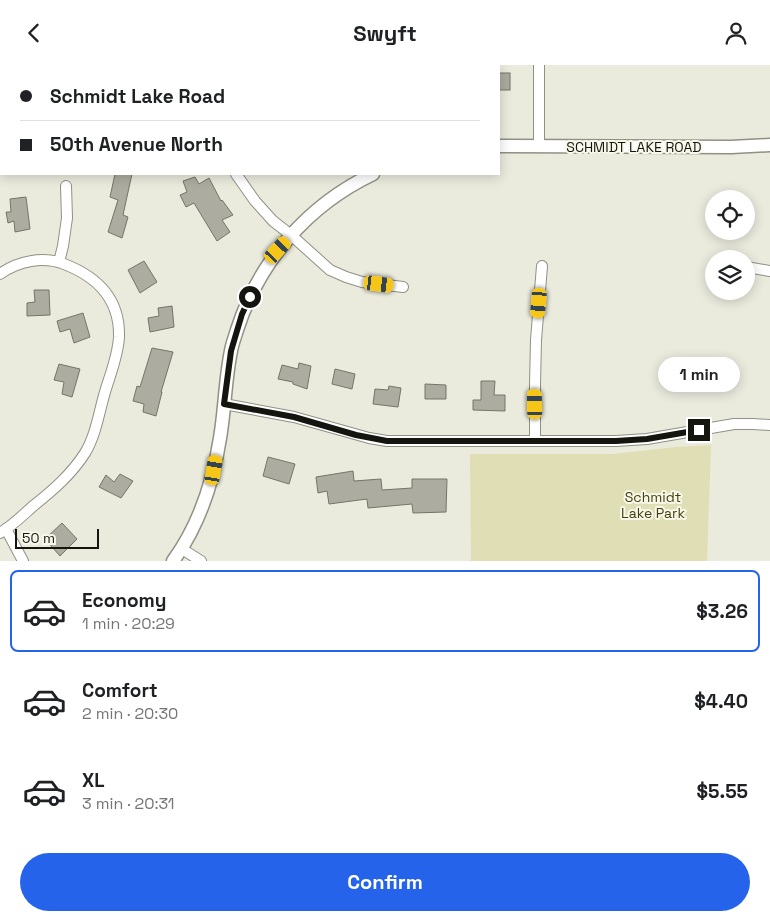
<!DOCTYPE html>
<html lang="en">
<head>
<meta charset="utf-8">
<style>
	:root { --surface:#fff; --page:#f2f2f2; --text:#202124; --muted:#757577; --line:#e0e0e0; --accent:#2563eb }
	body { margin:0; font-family:"Space Grotesk",sans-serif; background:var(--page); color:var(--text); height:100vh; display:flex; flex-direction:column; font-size:19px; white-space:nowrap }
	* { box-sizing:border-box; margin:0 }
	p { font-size:16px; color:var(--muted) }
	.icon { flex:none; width:28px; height:28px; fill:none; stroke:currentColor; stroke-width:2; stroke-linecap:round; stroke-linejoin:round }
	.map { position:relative; height:496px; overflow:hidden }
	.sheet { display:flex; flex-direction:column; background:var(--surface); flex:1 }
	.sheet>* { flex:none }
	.hud { position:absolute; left:0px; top:0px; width:500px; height:110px; box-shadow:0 2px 12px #0003; display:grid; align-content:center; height:110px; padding:0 20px; background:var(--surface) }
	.tools { position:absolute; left:705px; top:125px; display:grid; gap:10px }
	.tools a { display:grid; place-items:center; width:50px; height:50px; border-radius:50%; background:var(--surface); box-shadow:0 2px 12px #0003; font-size:25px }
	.scale { position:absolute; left:15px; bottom:12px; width:84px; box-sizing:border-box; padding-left:5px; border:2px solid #151510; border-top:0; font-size:14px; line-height:18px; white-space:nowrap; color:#151510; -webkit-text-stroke:4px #f7f7ea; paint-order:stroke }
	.end { position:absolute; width:22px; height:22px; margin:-11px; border:6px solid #151510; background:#fff; box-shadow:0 0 0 2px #fff }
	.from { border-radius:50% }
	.bubble { position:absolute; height:35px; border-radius:18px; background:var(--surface); box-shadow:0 2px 12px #0003; font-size:16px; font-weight:700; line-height:35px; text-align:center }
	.car { position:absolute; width:15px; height:30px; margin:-15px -8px; border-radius:6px; box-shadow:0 0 4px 1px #0007; background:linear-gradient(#f5c518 24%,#345 0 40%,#f5c518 0 76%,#345 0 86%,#f5c518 0) }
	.hud b { display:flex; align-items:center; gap:18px; height:48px; font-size:19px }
	.hud b+b { border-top:1px solid var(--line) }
	.hud i { width:12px; height:12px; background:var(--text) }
	ul { padding:9px 0 0; list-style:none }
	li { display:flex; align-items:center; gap:15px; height:82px; margin:0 10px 8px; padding:0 10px; border:2px solid transparent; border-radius:8px }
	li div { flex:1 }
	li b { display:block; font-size:19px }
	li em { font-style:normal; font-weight:700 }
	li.current { border-color:var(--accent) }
	li>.icon { width:45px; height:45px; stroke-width:1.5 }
	.button { display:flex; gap:10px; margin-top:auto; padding:10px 20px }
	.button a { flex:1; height:58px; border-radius:30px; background:var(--accent); color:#fff; font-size:20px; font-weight:700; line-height:58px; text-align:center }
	header { display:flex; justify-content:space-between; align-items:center; height:65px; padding:0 20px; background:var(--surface); font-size:22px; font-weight:700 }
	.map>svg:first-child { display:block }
</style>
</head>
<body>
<header><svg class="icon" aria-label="back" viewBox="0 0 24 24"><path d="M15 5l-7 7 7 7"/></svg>Swyft<svg class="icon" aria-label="person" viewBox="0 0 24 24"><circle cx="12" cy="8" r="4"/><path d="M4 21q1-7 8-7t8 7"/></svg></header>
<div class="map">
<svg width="770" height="496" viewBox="0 0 770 496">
	<rect width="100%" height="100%" fill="#eaeadd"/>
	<!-- green -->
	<path fill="#e0deb5" d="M711,380L707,496H471L470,389H613L676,382Z"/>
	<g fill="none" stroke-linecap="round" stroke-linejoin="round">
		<!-- stream -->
		<path stroke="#b3af6d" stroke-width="3" d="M0,54H1"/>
	</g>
	<!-- building -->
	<g fill="#adaca0" stroke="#747468">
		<rect x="499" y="8" width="11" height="17"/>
		<path d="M115,109H132L123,150L128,152L122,173L108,167L118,135L110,132Z"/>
		<path d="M195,112L199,119L209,113L221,136L222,135L233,150L222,155L230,167L217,176L194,138L186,142L180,130L187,127L183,116Z"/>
		<path d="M26,132L30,164L15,167L14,156L8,158L6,147H11L10,134Z"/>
		<path d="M144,196L157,217L140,228L128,205Z"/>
		<path d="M34,225H49L50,250L27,251V238L35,237Z"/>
		<path d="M172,241L174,262L150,267L148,253L159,251L158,243Z"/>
		<path d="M83,248L90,272L74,278L70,264L60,267L57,256Z"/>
		<path d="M152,283L173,287L161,327H162L156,351L143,347L144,339L133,336L137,321L140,322Z"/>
		<path d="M299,298L311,301L307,324L293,319V317L278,314L282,300L298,304Z"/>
		<path d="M59,299L80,304L72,332L62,329L64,317L54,315Z"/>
		<path d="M335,304L355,309L352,324L332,319Z"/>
		<path d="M481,316H495L494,330H505V346L473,345V335H481Z"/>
		<path d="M425,319L446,320V334H425Z"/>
		<path d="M389,321L401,323L398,342L373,339L375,324L388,325Z"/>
		<path d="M268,392L295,399L289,419L263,411Z"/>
		<path d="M353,406L354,416L381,414L382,425L412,423V414H447L446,447L413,448L412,439L368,443L367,434L329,439L327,426L318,428L316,412Z"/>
		<path d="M120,409L133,416L121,433L99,422L106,410L114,417Z"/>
		<path d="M62,458L77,474L60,491L45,474Z"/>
	</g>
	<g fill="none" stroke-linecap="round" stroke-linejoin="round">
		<!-- minor casing -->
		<g stroke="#919084" stroke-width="12">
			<g id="minor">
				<path d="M371,0V1"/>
				<path d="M539,81V0"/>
				<path d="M236,109L255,136L273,156L291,170L330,205L346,212L362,217L403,222"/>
				<path d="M59,197L63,181L67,153L66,121"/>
				<path d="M746,202L770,206"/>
				<path d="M0,209C18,196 43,191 64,199C98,212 120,235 119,272C118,291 110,310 105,327C99,347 96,370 85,388C71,410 52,426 32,442C22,451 12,461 0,468"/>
				<path d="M224,339L294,352L369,373L387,376H616L647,374L734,359H753L770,360"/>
				<path d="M535,376V320L536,275L542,201"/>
				<path d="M6,464L23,496"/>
				<path d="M182,484L201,496"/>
			</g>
		</g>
		<!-- tertiary casing -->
		<g stroke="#919084" stroke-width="15">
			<g id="tertiary">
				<path d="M499,81L731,82L770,80"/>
				<path d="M173,496C200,459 213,418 220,373C225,344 225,315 231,286C232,279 235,272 237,265C259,196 308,140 373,109"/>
			</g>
		</g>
		<!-- minor -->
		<use href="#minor" stroke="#fff" stroke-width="10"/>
		<!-- tertiary -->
		<use href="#tertiary" stroke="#fff" stroke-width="12"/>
	</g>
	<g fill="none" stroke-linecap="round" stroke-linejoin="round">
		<!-- route -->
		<path stroke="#151510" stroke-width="6" d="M250,232L242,249L231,286L224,339L294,352L356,370L387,376H616L647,374L699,365"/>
	</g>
	<g text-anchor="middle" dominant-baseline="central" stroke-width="4" stroke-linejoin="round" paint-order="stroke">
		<!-- street labels -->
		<g font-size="14" fill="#151510" stroke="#f7f7ea">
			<text x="634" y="82">SCHMIDT LAKE ROAD</text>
		</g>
		<!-- park labels -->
		<g font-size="14" fill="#45410c" stroke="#f7f7ea">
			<text x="653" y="432">Schmidt<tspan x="653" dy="16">Lake Park</tspan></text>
		</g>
	</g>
</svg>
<div class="tools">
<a><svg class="icon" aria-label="locate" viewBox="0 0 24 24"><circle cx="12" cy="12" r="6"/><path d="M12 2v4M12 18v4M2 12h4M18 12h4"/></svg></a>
<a><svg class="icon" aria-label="layers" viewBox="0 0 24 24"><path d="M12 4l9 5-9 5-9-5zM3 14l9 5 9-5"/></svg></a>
</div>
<div class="scale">50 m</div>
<i class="end from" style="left:250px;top:232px"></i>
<i class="end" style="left:699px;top:365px"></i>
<div class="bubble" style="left:658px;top:292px;width:82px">1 min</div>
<i class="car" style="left:278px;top:185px;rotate:43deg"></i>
<i class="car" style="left:379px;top:219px;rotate:97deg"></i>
<i class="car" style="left:539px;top:238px;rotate:185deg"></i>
<i class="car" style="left:535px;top:339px;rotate:359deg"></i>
<i class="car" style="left:214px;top:405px;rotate:10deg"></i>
<div class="hud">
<b><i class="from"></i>Schmidt Lake Road</b>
<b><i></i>50th Avenue North</b>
</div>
</div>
<section class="sheet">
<ul>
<li class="current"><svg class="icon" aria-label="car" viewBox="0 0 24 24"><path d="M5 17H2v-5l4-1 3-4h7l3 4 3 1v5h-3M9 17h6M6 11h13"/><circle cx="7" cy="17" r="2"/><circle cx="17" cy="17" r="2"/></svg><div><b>Economy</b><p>1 min · 20:29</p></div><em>$3.26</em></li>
<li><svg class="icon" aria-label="car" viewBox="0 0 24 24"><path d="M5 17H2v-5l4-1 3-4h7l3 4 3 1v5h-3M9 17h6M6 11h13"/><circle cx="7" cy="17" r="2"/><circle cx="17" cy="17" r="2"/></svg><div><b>Comfort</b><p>2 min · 20:30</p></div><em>$4.40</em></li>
<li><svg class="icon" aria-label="car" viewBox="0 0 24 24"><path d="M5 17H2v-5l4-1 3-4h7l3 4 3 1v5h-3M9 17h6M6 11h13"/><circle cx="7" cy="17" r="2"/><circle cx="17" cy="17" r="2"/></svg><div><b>XL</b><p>3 min · 20:31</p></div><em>$5.55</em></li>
</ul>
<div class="button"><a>Confirm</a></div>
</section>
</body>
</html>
